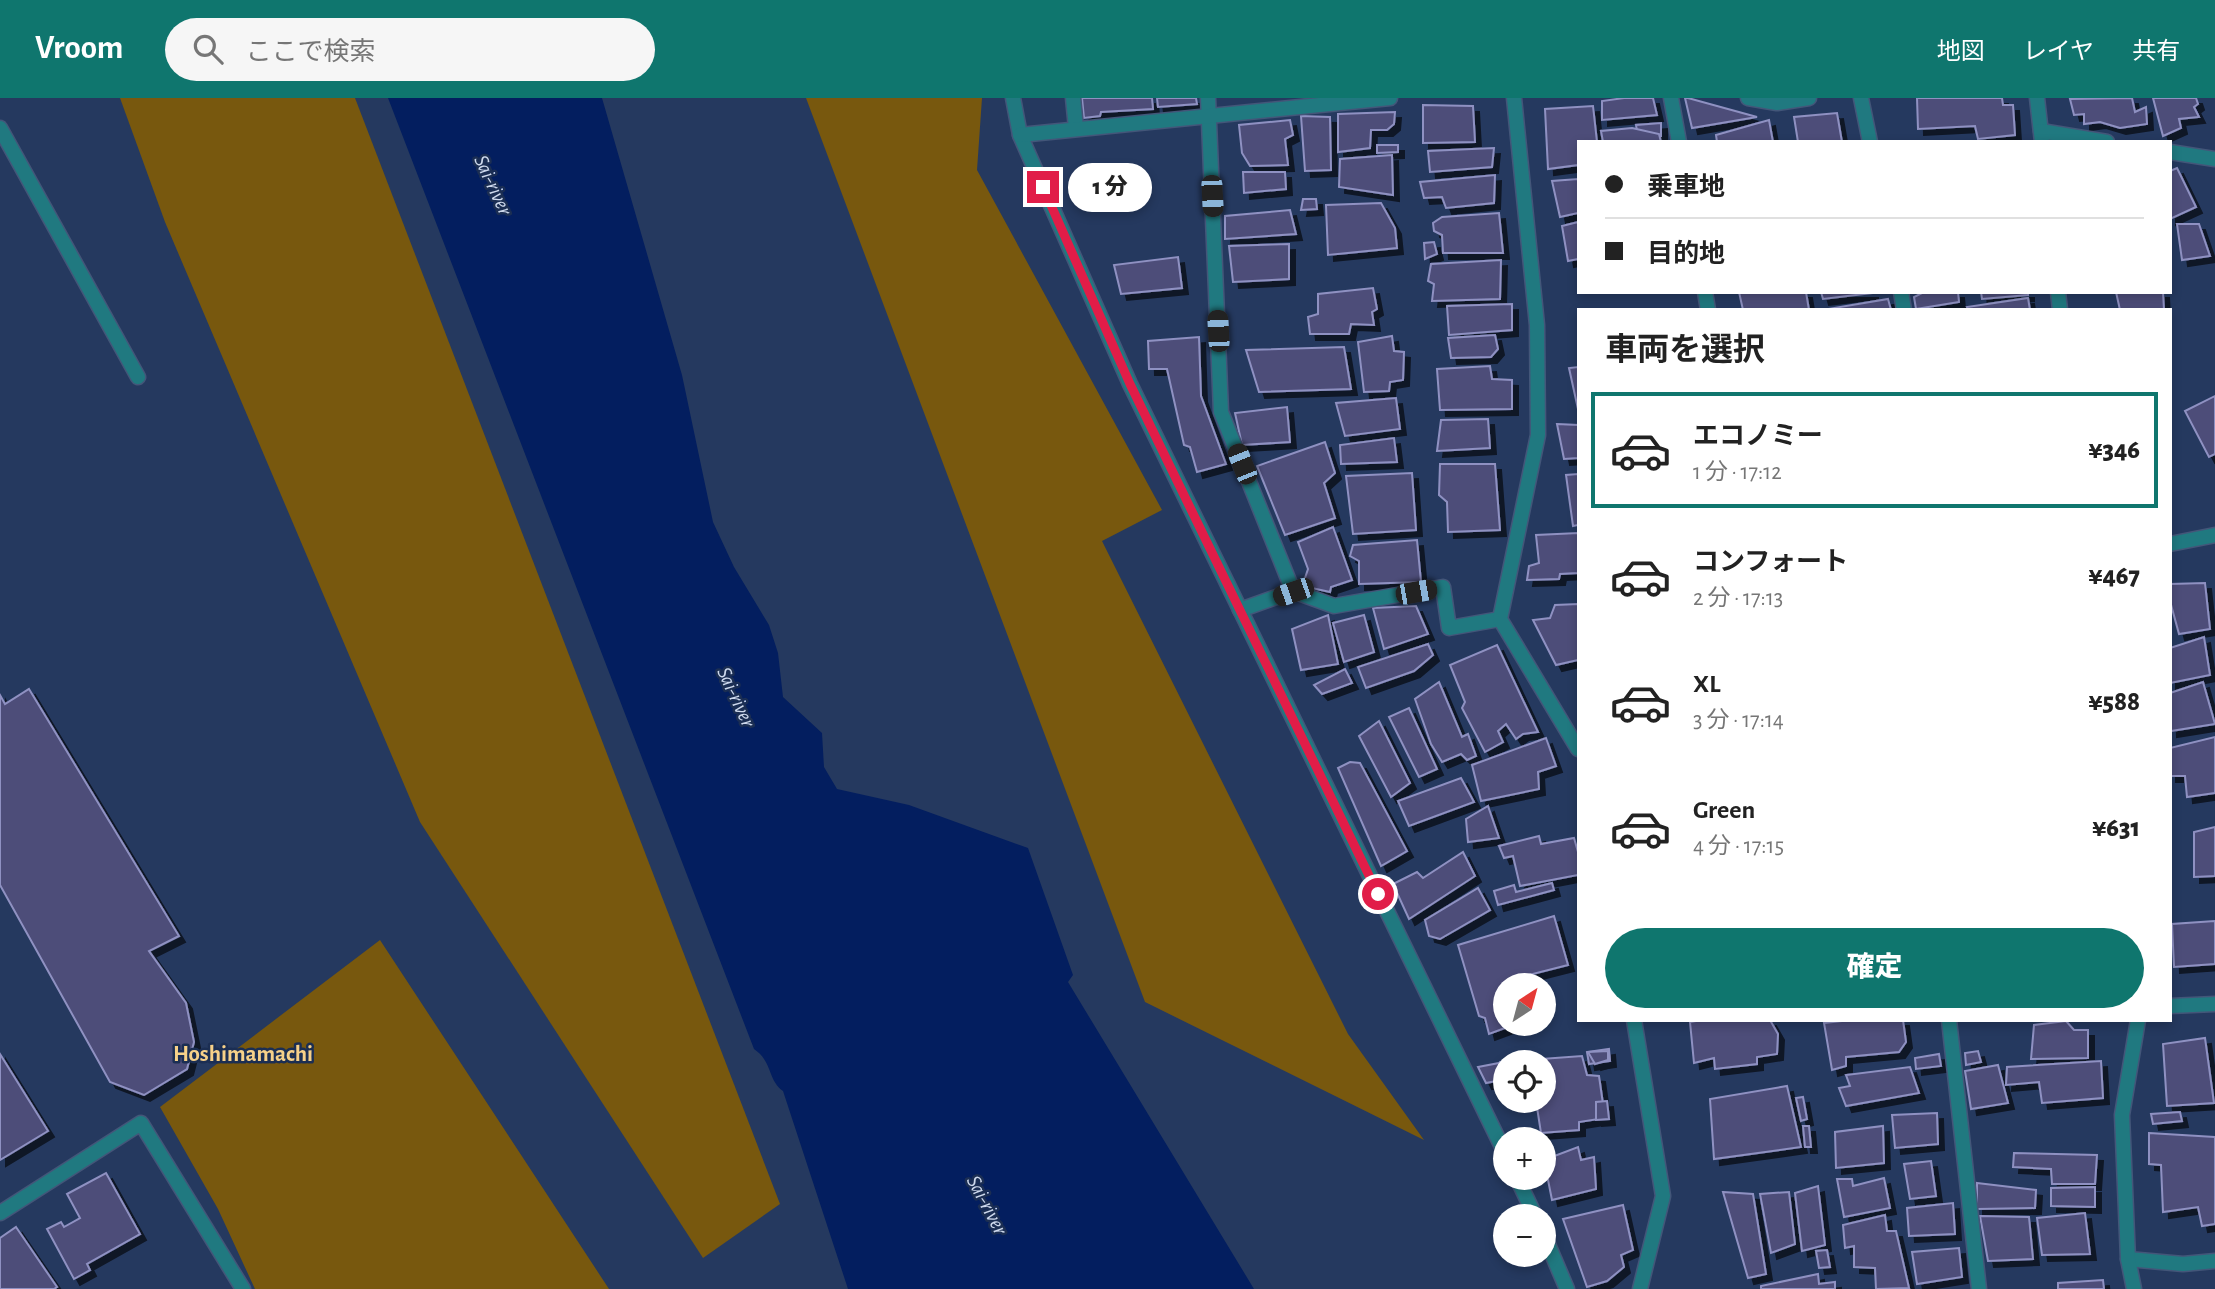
<!DOCTYPE html>
<html lang="ja">
<head>
<meta charset="utf-8">
<style>
	:root { --surface:#fff; --page:#f6f6f6; --text:#222; --muted:#767676; --line:#e0e0e0; --accent:#0f766e }
	body { margin:0; font-family:"Alegreya Sans","Noto Sans JP",sans-serif; background:var(--page); color:var(--text); height:100vh; display:flex; flex-direction:column; font-size:26px; white-space:nowrap }
	* { box-sizing:border-box; margin:0 }
	p { font-size:23px; color:var(--muted) }
	.icon { flex:none; width:38px; height:38px; fill:none; stroke:currentColor; stroke-width:2; stroke-linecap:round; stroke-linejoin:round }
	.map { position:relative; flex:1; overflow:hidden }
	.details { position:absolute; left:1577px; top:210px; width:595px; height:714px; display:flex; flex-direction:column; background:var(--surface); border-radius:0px; box-shadow:0 4px 10px #0003 }
	.details>* { flex:none }
	.guide { position:absolute; left:1577px; top:42px; width:595px; height:154px; border-radius:0px; box-shadow:0 4px 10px #0003; display:grid; align-content:center; height:154px; padding:0 28px; background:var(--surface) }
	.needle { width:46px; rotate:36deg }
	.controls { position:absolute; left:1493px; top:875px; display:grid; gap:14px }
	.controls a { display:grid; place-items:center; width:63px; height:63px; border-radius:50%; background:var(--surface); box-shadow:0 4px 10px #0003; font-size:35px }
	.end { position:absolute; width:32px; height:32px; margin:-16px; border:9px solid #e11d48; background:#fff; box-shadow:0 0 0 4px #fff }
	.from { border-radius:50% }
	.bubble { position:absolute; height:49px; border-radius:24px; background:var(--surface); box-shadow:0 4px 10px #0003; font-size:23px; font-weight:800; line-height:49px; text-align:center }
	.car { position:absolute; width:21px; height:42px; margin:-21px -10px; border-radius:9px; box-shadow:0 0 5px 2px #0007; background:linear-gradient(#222 24%,#8ab4d8 0 40%,#222 0 76%,#8ab4d8 0 86%,#222 0) }
	.guide b { display:flex; align-items:center; gap:24px; height:66px; font-size:26px }
	.guide b+b { border-top:2px solid var(--line) }
	.guide i { width:18px; height:18px; background:var(--text) }
	ul { padding:0; list-style:none }
	li { display:flex; align-items:center; gap:21px; height:116px; margin:0 14px 10px; padding:0 14px; border:4px solid transparent; border-radius:0px }
	li div { flex:1 }
	li b { display:block; font-size:26px }
	li em { font-style:normal; font-weight:800 }
	li.selected { border-color:var(--accent) }
	li>.icon { width:63px; height:63px; stroke-width:1.5 }
	h2 { padding:0 28px; font-size:32px; line-height:84px }
	.button { display:flex; gap:14px; margin-top:auto; padding:14px 28px }
	.button a { flex:1; height:80px; border-radius:42px; background:var(--accent); color:#fff; font-size:28px; font-weight:800; line-height:80px; text-align:center }
	header { display:flex; align-items:center; gap:42px; box-sizing:border-box; height:98px; padding:0 35px; background:var(--accent); color:#fff }
	header strong { font-size:33px }
	nav { display:flex; gap:38px; margin-inline-start:auto; font-size:24px }
	.search { width:490px; height:63px; background:var(--page); display:flex; align-items:center; gap:18px; box-sizing:border-box; padding:0 24px; border-radius:38px; color:var(--muted); font-size:26px }
	.map>svg:first-child { display:block }
</style>
</head>
<body>
<header>
<strong>Vroom</strong>
<div class="search"><svg class="icon" aria-label="search" viewBox="0 0 24 24"><circle cx="10" cy="10" r="6"/><path d="M15 15l6 6"/></svg>ここで検索</div>
<nav><a>地図</a><a>レイヤ</a><a>共有</a></nav>
</header>
<div class="map">
<svg width="2215" height="1191" viewBox="0 0 2215 1191">
	<defs>
		<filter id="shadow"><feDropShadow dx="6" dy="6" stdDeviation="0" flood-color="#0009"/></filter>
	</defs>
	<rect width="100%" height="100%" fill="#25395f"/>
	<!-- green -->
	<g fill="#78580e">
		<path d="M120,0H355L780,1106L703,1160L420,724L165,124Z"/>
		<path d="M806,0H982L977,72L1162,412L1102,443L1348,936L1424,1042L1145,904Z"/>
		<path d="M380,842L609,1191H255L218,1111L160,1009Z"/>
	</g>
	<!-- water -->
	<path fill="#031e5f" d="M388,0H602L682,277L713,424L734,469L769,527L778,555L783,599L822,635L824,669L837,691L909,707L1028,750L1073,877L1068,884L1254,1191H848L783,993C767,981 773,964 754,951Z"/>
	<!-- building -->
	<g fill="#4d4d79" stroke="#8f91c2" stroke-width="2" filter="url(#shadow)">
		<path d="M1082,0H1152L1153,11L1101,14L1100,18L1084,20Z"/>
		<path d="M1157,0H1196L1197,6L1158,9Z"/>
		<path d="M1624,0H1653L1657,17L1602,22V3Z"/>
		<path d="M1685,0H1688L1757,19L1692,30Z"/>
		<path d="M1917,0H2002L2003,7H2013L2015,37L1978,41L1975,28L1918,31Z"/>
		<path d="M2132,0L2135,14L2146,9L2147,26L2120,30L2100,24L2084,26V16L2074,17L2070,1Z"/>
		<path d="M2153,0H2196L2198,6L2194,9L2199,19L2179,21L2181,30L2163,38Z"/>
		<path d="M1423,7L1473,8L1475,44L1423,45Z"/>
		<path d="M1593,8L1597,44H1578V67L1548,71L1545,11Z"/>
		<path d="M1395,14L1394,26L1387,32H1371L1370,50L1338,54V16Z"/>
		<path d="M1837,15L1842,44H1798L1794,19Z"/>
		<path d="M1301,18L1330,19L1331,72L1305,73Z"/>
		<path d="M1290,22L1293,37L1285,41L1288,67L1250,68L1242,55L1239,27Z"/>
		<path d="M1769,22L1773,44H1717L1716,37Z"/>
		<path d="M1661,25V38L1638,40L1636,27Z"/>
		<path d="M1632,30L1659,36L1661,44H1603L1601,33Z"/>
		<path d="M1377,47H1398V54L1377,55Z"/>
		<path d="M1494,50L1492,69L1430,74L1428,53Z"/>
		<path d="M1392,57L1393,97L1339,89L1340,61Z"/>
		<path d="M2177,70L2196,109L2170,121V73Z"/>
		<path d="M1243,74H1285L1286,91L1244,95Z"/>
		<path d="M1495,77L1494,105L1446,110L1442,99L1424,100L1420,84Z"/>
		<path d="M1578,81V115L1560,119L1552,83Z"/>
		<path d="M1303,101H1316L1317,111L1301,112Z"/>
		<path d="M1381,105L1395,130L1397,150L1328,157L1326,107Z"/>
		<path d="M1290,112L1296,136L1225,141V118Z"/>
		<path d="M1499,115L1503,155H1443L1442,137L1434,133L1433,125L1442,119Z"/>
		<path d="M1578,124V161L1568,163L1562,128Z"/>
		<path d="M2177,126H2199L2210,158L2182,162Z"/>
		<path d="M1434,144L1437,156L1425,161L1424,145Z"/>
		<path d="M1289,146V181L1233,184L1229,148Z"/>
		<path d="M1178,159L1182,190L1121,196L1114,167Z"/>
		<path d="M1501,162L1500,201L1432,203L1434,186L1428,183L1431,166Z"/>
		<path d="M1373,190L1377,211L1372,214L1374,227L1351,226L1349,236H1310L1308,219L1318,216V196Z"/>
		<path d="M1739,194H1806L1809,212H1743Z"/>
		<path d="M1821,194H1872V195L1823,201Z"/>
		<path d="M1924,194H1958L1959,204L1916,211L1914,199Z"/>
		<path d="M1981,194H2028V197L1982,201Z"/>
		<path d="M2116,194H2163L2164,212H2120Z"/>
		<path d="M2028,200L2030,212H1968L1967,209Z"/>
		<path d="M1888,201L1891,212H1828V211Z"/>
		<path d="M1512,206V232L1449,237L1447,208Z"/>
		<path d="M1495,237L1498,251L1491,259L1451,260L1448,240Z"/>
		<path d="M1392,238L1394,253L1404,254L1403,282L1390,284L1389,293L1364,294L1358,244Z"/>
		<path d="M1199,239L1201,298L1226,366L1197,374L1190,349L1184,347L1167,271H1149L1148,243Z"/>
		<path d="M1344,249L1351,291L1259,294L1246,252Z"/>
		<path d="M1490,268L1492,281L1512,282V311L1440,312L1437,271Z"/>
		<path d="M1578,269V311L1569,270Z"/>
		<path d="M2215,298V356L2209,359L2185,313Z"/>
		<path d="M1396,300L1400,331L1345,338L1336,305Z"/>
		<path d="M1287,309L1290,344L1242,347L1235,315Z"/>
		<path d="M1488,321L1490,350L1437,353L1441,322Z"/>
		<path d="M1557,326L1578,327V360L1564,361Z"/>
		<path d="M1394,340L1397,364L1341,366L1340,347Z"/>
		<path d="M1325,344L1335,375L1324,385L1335,420L1285,437L1257,368Z"/>
		<path d="M1440,366H1495L1500,432L1448,434L1447,404L1439,397Z"/>
		<path d="M1412,375L1416,432L1353,436L1346,378Z"/>
		<path d="M1578,376V427L1573,428L1566,377Z"/>
		<path d="M1333,429L1352,482L1331,489L1330,494L1307,489L1305,480L1308,471L1298,444Z"/>
		<path d="M1578,435V475L1560,476L1559,481L1527,482L1529,468L1539,465L1536,437Z"/>
		<path d="M1417,442L1421,484L1359,486V463L1350,458L1353,447Z"/>
		<path d="M2205,485L2210,531L2179,536L2170,503V486Z"/>
		<path d="M1578,506V562L1556,567L1533,522L1550,520L1555,507Z"/>
		<path d="M1416,508L1428,536L1384,551L1373,510Z"/>
		<path d="M1328,517L1338,566L1301,572L1292,531Z"/>
		<path d="M1364,517L1374,554L1344,564L1333,525Z"/>
		<path d="M2204,539L2210,577L2170,585V550Z"/>
		<path d="M1428,546L1433,557L1414,573L1366,590L1358,569Z"/>
		<path d="M1497,547L1538,634L1523,636L1516,641L1506,626L1498,633L1503,644L1485,654L1462,610L1465,604L1450,567Z"/>
		<path d="M1345,571L1352,585L1322,596L1314,587Z"/>
		<path d="M1439,584L1462,639L1468,636L1476,658L1467,662L1461,656L1442,664L1431,646L1415,601Z"/>
		<path d="M2203,584L2215,626L2171,633L2170,595Z"/>
		<path d="M29,591L179,838L149,853L186,905L194,944L187,971L144,997L110,984L0,787V597L5,606Z"/>
		<path d="M1409,610L1437,671L1419,679L1389,619Z"/>
		<path d="M1379,623L1410,685L1391,699L1359,638Z"/>
		<path d="M2215,639V695L2187,699L2185,678H2170V650Z"/>
		<path d="M1546,640L1556,668L1538,674L1539,691L1481,703L1472,667Z"/>
		<path d="M1350,664L1360,665L1407,753L1381,768L1338,670Z"/>
		<path d="M1461,680L1474,704L1409,728L1398,703Z"/>
		<path d="M1488,708L1499,740L1468,744L1466,721Z"/>
		<path d="M2215,729V778L2194,779V734Z"/>
		<path d="M1539,738L1541,746L1574,740L1578,754V777L1520,788L1513,758L1504,760L1499,748Z"/>
		<path d="M1463,754L1475,778L1409,821L1393,786L1417,774L1423,780Z"/>
		<path d="M1552,785L1554,792L1498,807L1494,793L1514,787L1516,794Z"/>
		<path d="M1478,790L1490,812L1440,841L1429,838L1425,822Z"/>
		<path d="M1554,818L1568,867L1513,881L1514,887H1505V926L1513,927L1489,936L1485,920L1479,918L1458,847Z"/>
		<path d="M2215,823V866L2174,869L2172,826Z"/>
		<path d="M1702,922H1770L1778,936L1777,956L1757,959V966L1715,971L1714,960L1694,965L1690,924Z"/>
		<path d="M1851,922H1903L1906,944L1899,954L1846,959V968L1832,972L1824,925Z"/>
		<path d="M2066,923L2074,932H2088V960L2031,961L2034,927Z"/>
		<path d="M2205,940L2214,1005L2167,1008L2163,946Z"/>
		<path d="M1609,951L1610,963L1589,966L1587,954Z"/>
		<path d="M1608,953V962L1595,966L1588,954Z"/>
		<path d="M1978,953L1981,964L1966,967L1965,955Z"/>
		<path d="M0,956L48,1033L0,1062Z"/>
		<path d="M1939,956L1941,968L1916,971L1915,960Z"/>
		<path d="M1582,958L1587,977L1599,978L1605,1020L1579,1024V1032L1541,1035L1536,1003H1544V964H1505L1504,995L1500,964Z"/>
		<path d="M2101,963L2103,1000L2042,1005L2039,984L2006,987L2007,969Z"/>
		<path d="M1499,965L1501,982L1486,985L1478,969Z"/>
		<path d="M1998,967L2008,1005L1971,1011L1965,973Z"/>
		<path d="M1910,969L1919,995L1846,1008L1839,990L1850,988L1846,977Z"/>
		<path d="M1787,988L1801,1049L1714,1061L1710,1001Z"/>
		<path d="M1803,999L1807,1021L1801,1023L1796,1000Z"/>
		<path d="M1607,1003L1609,1021L1596,1022V1004Z"/>
		<path d="M2180,1014L2182,1023L2153,1026L2151,1016Z"/>
		<path d="M1937,1015L1938,1046L1895,1050L1892,1017Z"/>
		<path d="M1803,1028H1809L1811,1049H1805Z"/>
		<path d="M1883,1028L1884,1065L1836,1070L1835,1034Z"/>
		<path d="M2149,1035L2215,1039V1126L2202,1128L2198,1109L2163,1114L2161,1067L2149,1066Z"/>
		<path d="M1578,1049L1581,1062L1594,1059L1596,1091L1552,1102L1544,1062Z"/>
		<path d="M2014,1055L2097,1057L2095,1086H2052L2051,1071L2013,1069Z"/>
		<path d="M1931,1063L1936,1098L1910,1101L1904,1066Z"/>
		<path d="M106,1075L140,1136L87,1166L90,1172L74,1181L47,1131L61,1124L64,1129L80,1120L67,1096Z"/>
		<path d="M1884,1080L1890,1110L1844,1119L1837,1081H1852L1853,1088Z"/>
		<path d="M1977,1085L2036,1092L2035,1110L1977,1111Z"/>
		<path d="M1818,1088L1825,1147L1802,1153L1795,1095Z"/>
		<path d="M2095,1089V1109L2051,1108V1090Z"/>
		<path d="M1723,1094L1753,1096L1766,1176L1748,1180Z"/>
		<path d="M1789,1094L1795,1146L1771,1155L1760,1096Z"/>
		<path d="M1953,1105L1955,1136L1909,1138L1907,1110Z"/>
		<path d="M1623,1107L1633,1152L1621,1157L1624,1169L1607,1183L1587,1189L1563,1121Z"/>
		<path d="M2085,1115L2090,1156L2042,1157L2037,1120Z"/>
		<path d="M1885,1117L1887,1133H1896L1909,1190L1876,1191L1875,1170L1854,1169V1148L1845,1150L1843,1127Z"/>
		<path d="M1980,1118L2029,1119L2033,1161L1988,1163Z"/>
		<path d="M16,1129L57,1189L54,1191H0V1140Z"/>
		<path d="M1959,1150L1962,1179L1917,1186L1912,1154Z"/>
		<path d="M1827,1152L1830,1169L1819,1170L1816,1153Z"/>
		<path d="M1818,1176L1819,1186L1835,1184V1191H1761V1188Z"/>
		<path d="M2103,1182L2104,1191H2058V1185Z"/>
	</g>
	<g fill="none" stroke-linecap="round" stroke-linejoin="round">
		<!-- service casing -->
		<g stroke="#435679" stroke-width="17">
			<g id="service">
				<path d="M1073,0L1076,30"/>
				<path d="M1208,0L1221,314L1293,493L1334,508L1443,489L1449,530L1500,521"/>
				<path d="M1671,0L1679,44"/>
				<path d="M1861,0L1870,44"/>
				<path d="M1705,194L1708,212"/>
				<path d="M1901,194L1904,212"/>
				<path d="M1949,922L1979,1191"/>
			</g>
		</g>
		<!-- minor casing -->
		<g stroke="#435679" stroke-width="17">
			<g id="minor">
				<path d="M1013,0L1020,37L1130,286L1505,1055"/>
				<path d="M1514,0L1537,227L1538,337L1500,521L1578,651"/>
				<path d="M1748,0L1777,5L1809,0"/>
				<path d="M2037,0L2042,44"/>
				<path d="M0,30L138,279"/>
				<path d="M2041,33L2107,44"/>
				<path d="M1020,37L1390,0"/>
				<path d="M2170,54L2215,61"/>
				<path d="M2058,194L2060,212"/>
				<path d="M2170,446L2215,437"/>
				<path d="M1240,512L1293,493"/>
				<path d="M2170,908L2215,906"/>
				<path d="M1634,922L1663,1098L1640,1191"/>
				<path d="M1517,1080L1535,1118"/>
				<path d="M0,1115L141,1025L243,1191"/>
				<path d="M1544,1137L1567,1191"/>
				<path d="M2128,1161L2183,1166L2215,1163"/>
				<path d="M2134,1191L2128,1161L2122,1017L2138,922"/>
			</g>
		</g>
		<!-- service -->
		<use href="#service" stroke="#207980" stroke-width="14"/>
		<!-- minor -->
		<use href="#minor" stroke="#207980" stroke-width="14"/>
	</g>
	<g fill="none" stroke-linecap="round" stroke-linejoin="round">
		<!-- route -->
		<path stroke="#e11d48" stroke-width="9" d="M1043,89L1130,286L1378,796"/>
	</g>
	<g text-anchor="middle" dominant-baseline="central" stroke-width="5" stroke-linejoin="round" paint-order="stroke">
		<!-- water labels -->
		<g font-size="21" font-style="italic" fill="#ced9ed" stroke="#1b2e53">
			<text transform="translate(493 87) rotate(65)">Sai-river</text>
			<text transform="translate(736 599) rotate(65)">Sai-river</text>
			<text transform="translate(987 1107) rotate(62)">Sai-river</text>
		</g>
		<!-- quarter labels -->
		<g font-size="23" font-weight="bold" fill="#f7d189" stroke="#1b2e53">
			<text x="243" y="956">Hoshimamachi</text>
		</g>
	</g>
</svg>
<div class="controls">
<a><svg class="needle" viewBox="-14 -14 28 28"><path d="M0-13l5 13h-10z" fill="#e53935"/><path d="M0 13l5-13h-10z" fill="#767676"/></svg></a>
<a><svg class="icon" aria-label="locate" viewBox="0 0 24 24"><circle cx="12" cy="12" r="6"/><path d="M12 2v4M12 18v4M2 12h4M18 12h4"/></svg></a>
<a>+</a>
<a>−</a>
</div>
<i class="end from" style="left:1378px;top:796px"></i>
<i class="end" style="left:1043px;top:89px"></i>
<div class="bubble" style="left:1068px;top:65px;width:84px">1 分</div>
<i class="car" style="left:1212px;top:98px;rotate:177deg"></i>
<i class="car" style="left:1218px;top:233px;rotate:357deg"></i>
<i class="car" style="left:1242px;top:366px;rotate:338deg"></i>
<i class="car" style="left:1293px;top:494px;rotate:251deg"></i>
<i class="car" style="left:1416px;top:494px;rotate:80deg"></i>
<div class="guide">
<b><i class="from"></i>乗車地</b>
<b><i></i>目的地</b>
</div>
<section class="details">
<h2>車両を選択</h2>
<ul>
<li class="selected"><svg class="icon" aria-label="car" viewBox="0 0 24 24"><path d="M5 17H2v-5l4-1 3-4h7l3 4 3 1v5h-3M9 17h6M6 11h13"/><circle cx="7" cy="17" r="2"/><circle cx="17" cy="17" r="2"/></svg><div><b>エコノミー</b><p>1 分 · 17:12</p></div><em>¥346</em></li>
<li><svg class="icon" aria-label="car" viewBox="0 0 24 24"><path d="M5 17H2v-5l4-1 3-4h7l3 4 3 1v5h-3M9 17h6M6 11h13"/><circle cx="7" cy="17" r="2"/><circle cx="17" cy="17" r="2"/></svg><div><b>コンフォート</b><p>2 分 · 17:13</p></div><em>¥467</em></li>
<li><svg class="icon" aria-label="car" viewBox="0 0 24 24"><path d="M5 17H2v-5l4-1 3-4h7l3 4 3 1v5h-3M9 17h6M6 11h13"/><circle cx="7" cy="17" r="2"/><circle cx="17" cy="17" r="2"/></svg><div><b>XL</b><p>3 分 · 17:14</p></div><em>¥588</em></li>
<li><svg class="icon" aria-label="car" viewBox="0 0 24 24"><path d="M5 17H2v-5l4-1 3-4h7l3 4 3 1v5h-3M9 17h6M6 11h13"/><circle cx="7" cy="17" r="2"/><circle cx="17" cy="17" r="2"/></svg><div><b>Green</b><p>4 分 · 17:15</p></div><em>¥631</em></li>
</ul>
<div class="button"><a>確定</a></div>
</section>
</div>
</body>
</html>
